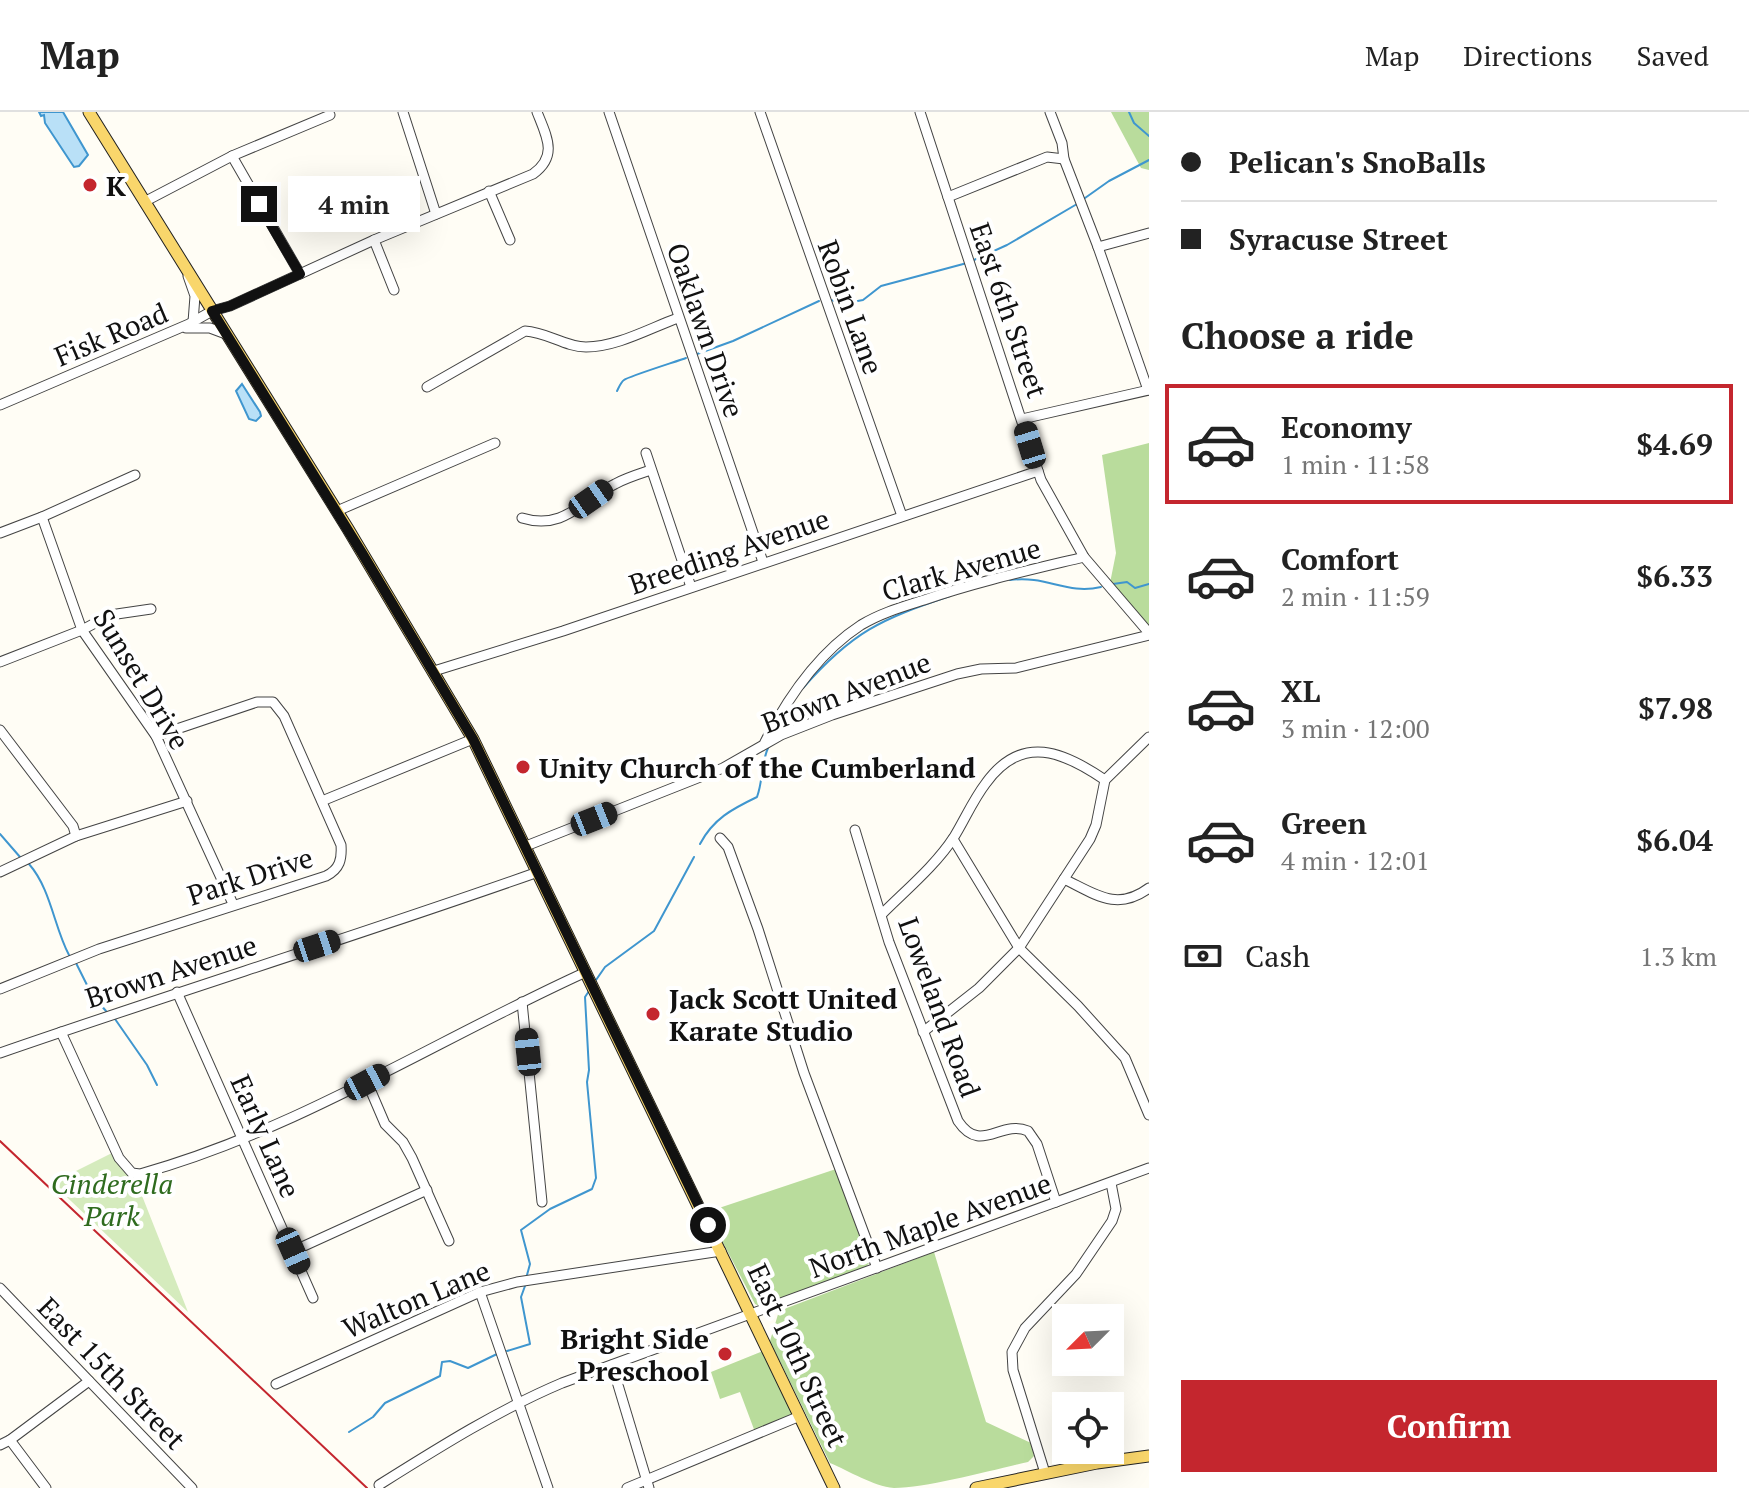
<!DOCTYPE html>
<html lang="en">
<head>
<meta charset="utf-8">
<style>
	:root { --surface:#fff; --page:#f2f2f2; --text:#222; --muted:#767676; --line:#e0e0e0; --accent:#c4262e }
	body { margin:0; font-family:"PT Serif",serif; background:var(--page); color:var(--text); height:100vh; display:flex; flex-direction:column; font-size:30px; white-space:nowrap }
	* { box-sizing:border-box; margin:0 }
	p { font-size:26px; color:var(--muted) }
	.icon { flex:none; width:44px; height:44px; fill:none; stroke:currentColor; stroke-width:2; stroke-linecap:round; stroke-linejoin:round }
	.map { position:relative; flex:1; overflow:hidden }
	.side { display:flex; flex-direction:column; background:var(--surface); width:600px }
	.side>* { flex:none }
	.banner { display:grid; align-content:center; height:176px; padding:0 32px; background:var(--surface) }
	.needle { width:52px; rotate:246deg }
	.fabs { position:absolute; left:1052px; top:1192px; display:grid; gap:16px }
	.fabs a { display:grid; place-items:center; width:72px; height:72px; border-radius:0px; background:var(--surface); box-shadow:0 8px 32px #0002; font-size:40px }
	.end { position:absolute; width:36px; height:36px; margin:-18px; border:10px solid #111; background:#fff; box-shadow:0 0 0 4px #fff }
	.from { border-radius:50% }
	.bubble { position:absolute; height:56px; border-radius:0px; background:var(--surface); box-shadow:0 8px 32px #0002; font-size:26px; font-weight:800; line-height:56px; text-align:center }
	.car { position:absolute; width:24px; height:48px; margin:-24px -12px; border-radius:10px; box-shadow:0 0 6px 2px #0007; background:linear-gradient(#222 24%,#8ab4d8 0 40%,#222 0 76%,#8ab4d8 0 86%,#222 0) }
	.banner b { display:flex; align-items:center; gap:28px; height:76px; font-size:30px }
	.banner b+b { border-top:2px solid var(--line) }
	.banner i { width:20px; height:20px; background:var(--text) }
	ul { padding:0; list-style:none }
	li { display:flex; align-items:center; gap:24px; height:120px; margin:0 16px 12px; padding:0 16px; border:4px solid transparent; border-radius:0px }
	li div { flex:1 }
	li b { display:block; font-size:30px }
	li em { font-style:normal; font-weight:800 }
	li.current { border-color:var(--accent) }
	li>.icon { width:72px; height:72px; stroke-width:1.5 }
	h2 { padding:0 32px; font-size:36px; line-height:96px }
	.pay { display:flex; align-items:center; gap:20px; height:88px; padding:0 32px; font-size:30px }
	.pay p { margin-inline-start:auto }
	.action { display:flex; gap:16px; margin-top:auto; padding:16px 32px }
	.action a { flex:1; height:92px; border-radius:0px; background:var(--accent); color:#fff; font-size:32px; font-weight:800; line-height:92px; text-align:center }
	header { display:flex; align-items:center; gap:48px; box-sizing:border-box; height:112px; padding:0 40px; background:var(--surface); border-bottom:2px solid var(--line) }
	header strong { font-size:38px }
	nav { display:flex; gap:44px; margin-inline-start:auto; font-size:28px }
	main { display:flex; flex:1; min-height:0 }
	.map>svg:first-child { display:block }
</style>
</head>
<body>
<header>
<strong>Map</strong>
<nav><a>Map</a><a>Directions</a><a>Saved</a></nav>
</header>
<main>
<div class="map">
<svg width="1149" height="1376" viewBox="0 0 1149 1376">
	<rect width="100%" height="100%" fill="#fffdf5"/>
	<!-- green -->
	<path fill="#d5ebbd" d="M114,1040L121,1055L135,1066L188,1200L52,1071Z"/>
	<!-- forest -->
	<g fill="#b9dc9c">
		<path d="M1111,0H1149V58L1141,56Z"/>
		<path d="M1149,331V515L1110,471L1116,441L1102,343Z"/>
		<path d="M836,1057L869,1151L866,1155L759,1194L755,1192L707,1100Z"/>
		<path d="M934,1140L986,1310L1031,1331L1034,1344L1028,1350C993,1358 927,1376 894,1376C873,1374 849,1359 830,1351L770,1229L779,1199Z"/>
		<path d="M763,1239L793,1304L755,1320L740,1280L720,1287L711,1260Z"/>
	</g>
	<!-- water -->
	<g fill="#b9e0f7" stroke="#3f96cf" stroke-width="2">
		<path d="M39,0H63L88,43L79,54L74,55L70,49L45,11L44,3L41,4Z"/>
		<path d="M242,272L260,300L261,304L256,309L249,307L236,279Z"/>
	</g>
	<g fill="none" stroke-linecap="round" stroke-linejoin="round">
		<!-- stream -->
		<g stroke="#3f96cf" stroke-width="2">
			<path d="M1129,0L1134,11L1149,24"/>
			<path d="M1085,86L1109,69L1149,48"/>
			<path d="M974,148L1007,133L1077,92"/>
			<path d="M830,188L847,191L863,188L881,174L967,151"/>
			<path d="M697,242L733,229L819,189"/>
			<path d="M617,279C619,275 621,270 624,268C627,265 678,249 686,246"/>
			<path d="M1010,468C1047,463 1066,483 1101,475"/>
			<path d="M1113,472L1127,470L1135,476L1149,472"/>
			<path d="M803,576C852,520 881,507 950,484"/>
			<path d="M0,722L20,745"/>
			<path d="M700,732C713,707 732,697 757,685C763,669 761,652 768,636"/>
			<path d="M29,752C51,777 54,815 69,843"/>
			<path d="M76,851L92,883L106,899"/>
			<path d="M596,868L605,855L654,819L694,745"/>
			<path d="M115,907L147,953L157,973"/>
			<path d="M527,1163L530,1152L521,1118L550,1097L592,1077L596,1066L587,970L589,958L585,885L589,879"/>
			<path d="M507,1239L530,1232L521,1185L525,1174"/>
			<path d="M349,1320L373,1305L385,1291L440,1264L442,1250L450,1249L468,1256L497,1242"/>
		</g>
		<!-- minor casing -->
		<g stroke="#444" stroke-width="11">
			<g id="minor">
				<path d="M403,0L436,102"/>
				<path d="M609,0L763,450"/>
				<path d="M760,0L902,404"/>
				<path d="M920,0L1041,368L1084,445L1149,521"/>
				<path d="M1050,0L1062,31L1064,47L1098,135L1148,278"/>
				<path d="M232,44L300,162"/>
				<path d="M489,79L510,128"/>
				<path d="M948,85L1047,45L1064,47"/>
				<path d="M144,90L232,44L330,3"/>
				<path d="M374,128L394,178"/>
				<path d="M1098,135L1149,121"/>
				<path d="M188,164L195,184L193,210"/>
				<path d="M186,216H210L226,222"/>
				<path d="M427,275L525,219C547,220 565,235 586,235C617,235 650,216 678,206"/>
				<path d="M0,293L189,212L212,199L230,194L374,128L533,62C558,44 547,25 537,0"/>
				<path d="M1022,307L1149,278"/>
				<path d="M646,341L691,475"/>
				<path d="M337,399L495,331"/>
				<path d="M42,405L82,518L156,624L233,792"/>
				<path d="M522,406C564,419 582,388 615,372C626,366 639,362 651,358"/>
				<path d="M0,421L42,405L135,363"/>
				<path d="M0,550L82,518L110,503L151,497"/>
				<path d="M434,559L563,519L1038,359"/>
				<path d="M0,618L73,714L76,724"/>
				<path d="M765,630C788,585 818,541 861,513C881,501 902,495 924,488C976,470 1030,458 1084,445"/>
				<path d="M322,689L473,627"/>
				<path d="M855,718L889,830L958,1009C981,1043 1000,1007 1028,1019L1037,1032L1056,1090"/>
				<path d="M720,726L728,735L758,817L804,961L877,1156"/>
				<path d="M953,727L1019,836L1078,894L1125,946L1149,1003"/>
				<path d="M526,734L723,656L781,623L832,603L957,562L981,557L1016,556L1149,523"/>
				<path d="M0,760L76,724L187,689"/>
				<path d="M1064,767C1095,782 1117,800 1149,776"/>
				<path d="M882,802C906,778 936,753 954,725C965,707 973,688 986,671C1022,621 1064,640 1105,668"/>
				<path d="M0,877L99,837L326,764C340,757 342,747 341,733L284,604L273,590H257L156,624"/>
				<path d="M177,880L313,1186"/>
				<path d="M522,890L542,1090"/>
				<path d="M61,920L119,1046L132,1061L140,1062C298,1018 438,927 586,860"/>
				<path d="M923,920L979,876L1019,836L1090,727L1096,713L1105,668L1149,625"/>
				<path d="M0,941C179,879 360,823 538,760"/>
				<path d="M367,970L385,1012L403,1030L412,1046L449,1129"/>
				<path d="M293,1139L427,1078"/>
				<path d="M0,1176L192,1376"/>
				<path d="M480,1180L548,1376"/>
				<path d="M612,1253L649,1376"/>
				<path d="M276,1272L480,1180L517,1170L721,1139"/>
				<path d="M10,1328L46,1376"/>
				<path d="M0,1333L10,1328L89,1269"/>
				<path d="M1045,1361L1013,1258L1012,1240L1025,1216L1076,1162L1112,1109L1116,1097L1111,1071"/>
				<path d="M379,1373C438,1336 498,1298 562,1271L1149,1056"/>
				<path d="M627,1376L800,1304"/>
			</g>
		</g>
		<!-- major casing -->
		<g stroke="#222" stroke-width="13">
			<g id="major">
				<path d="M89,0L348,417L473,627L834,1376"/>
				<path d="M976,1376L1097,1351L1149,1344"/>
			</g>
		</g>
		<!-- minor -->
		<use href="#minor" stroke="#fff" stroke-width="9"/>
		<!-- major -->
		<use href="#major" stroke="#f9d66b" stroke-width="11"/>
		<!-- rail -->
		<path stroke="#c4262e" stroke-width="2" d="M0,1029L367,1376"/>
	</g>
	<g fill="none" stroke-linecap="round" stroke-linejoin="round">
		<!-- route -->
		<path stroke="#111" stroke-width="10" d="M259,92L300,162L230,194L212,199L362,441L473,627L708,1113"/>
	</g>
	<!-- markers -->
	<g fill="#c4262e" stroke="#fff" stroke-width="3">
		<circle cx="90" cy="73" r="8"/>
		<circle cx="523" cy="655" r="8"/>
		<circle cx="653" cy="902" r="8"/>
		<circle cx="725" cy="1242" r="8"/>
	</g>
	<g text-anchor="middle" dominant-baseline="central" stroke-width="8" stroke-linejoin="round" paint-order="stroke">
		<!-- poi labels -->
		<g font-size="28" font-weight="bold" fill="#111" stroke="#fff" text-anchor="start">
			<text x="106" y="73">K</text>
			<text x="539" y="655">Unity Church of the Cumberland</text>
			<text x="669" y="886">Jack Scott United<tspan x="669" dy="32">Karate Studio</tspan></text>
			<text x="709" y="1226" text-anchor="end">Bright Side<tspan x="709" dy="32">Preschool</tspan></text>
		</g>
		<!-- street labels -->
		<g font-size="28" fill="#111" stroke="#fff">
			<text transform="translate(851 195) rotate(70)">Robin Lane</text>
			<text transform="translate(1009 198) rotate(71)">East 6th Street</text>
			<text transform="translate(706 218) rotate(71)">Oaklawn Drive</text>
			<text transform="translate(111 222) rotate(-23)">Fisk Road</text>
			<text transform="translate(729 439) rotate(-19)">Breeding Avenue</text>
			<text transform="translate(961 457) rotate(-16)">Clark Avenue</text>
			<text transform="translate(142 567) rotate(59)">Sunset Drive</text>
			<text transform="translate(846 580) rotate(-21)">Brown Avenue</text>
			<text transform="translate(250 764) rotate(-18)">Park Drive</text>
			<text transform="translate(171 859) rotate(-18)">Brown Avenue</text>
			<text transform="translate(940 895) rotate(70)">Loweland Road</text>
			<text transform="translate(266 1024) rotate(66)">Early Lane</text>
			<text transform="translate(930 1113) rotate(-20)">North Maple Avenue</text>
			<text transform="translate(416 1187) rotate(-23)">Walton Lane</text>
			<text transform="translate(798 1243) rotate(65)">East 10th Street</text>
			<text transform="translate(112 1261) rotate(46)">East 15th Street</text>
		</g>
		<!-- park labels -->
		<g font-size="28" font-style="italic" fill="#2f6b1f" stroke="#fff">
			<text x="112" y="1071">Cinderella<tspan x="112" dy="32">Park</tspan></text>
		</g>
	</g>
</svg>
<div class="fabs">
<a><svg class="needle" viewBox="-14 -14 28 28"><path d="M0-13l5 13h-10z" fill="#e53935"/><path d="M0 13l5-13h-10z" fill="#767676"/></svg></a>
<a><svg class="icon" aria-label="locate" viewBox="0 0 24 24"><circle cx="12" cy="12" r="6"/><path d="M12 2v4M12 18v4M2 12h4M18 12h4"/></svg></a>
</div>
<i class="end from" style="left:708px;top:1113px"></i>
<i class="end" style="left:259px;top:92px"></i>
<div class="bubble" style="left:288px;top:64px;width:132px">4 min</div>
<i class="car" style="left:1030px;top:333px;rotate:343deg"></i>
<i class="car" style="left:591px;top:387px;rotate:55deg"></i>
<i class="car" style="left:594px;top:707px;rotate:68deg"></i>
<i class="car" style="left:317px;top:834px;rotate:72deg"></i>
<i class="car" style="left:528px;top:940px;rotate:354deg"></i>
<i class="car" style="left:367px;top:970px;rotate:62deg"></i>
<i class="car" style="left:293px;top:1139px;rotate:156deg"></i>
</div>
<section class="side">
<div class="banner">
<b><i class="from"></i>Pelican's SnoBalls</b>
<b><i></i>Syracuse Street</b>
</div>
<h2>Choose a ride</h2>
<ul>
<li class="current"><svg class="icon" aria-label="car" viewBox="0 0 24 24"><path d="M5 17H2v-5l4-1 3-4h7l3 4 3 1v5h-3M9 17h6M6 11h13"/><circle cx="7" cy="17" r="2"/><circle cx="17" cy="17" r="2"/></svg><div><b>Economy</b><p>1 min · 11:58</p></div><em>$4.69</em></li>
<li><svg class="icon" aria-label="car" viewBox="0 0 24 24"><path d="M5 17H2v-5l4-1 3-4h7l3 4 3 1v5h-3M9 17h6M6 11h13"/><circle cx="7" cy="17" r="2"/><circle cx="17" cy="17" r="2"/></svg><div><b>Comfort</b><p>2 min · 11:59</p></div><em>$6.33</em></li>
<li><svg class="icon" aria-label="car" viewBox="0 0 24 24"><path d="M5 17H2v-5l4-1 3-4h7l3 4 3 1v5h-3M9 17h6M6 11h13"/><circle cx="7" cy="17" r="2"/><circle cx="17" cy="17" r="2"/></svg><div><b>XL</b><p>3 min · 12:00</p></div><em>$7.98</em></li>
<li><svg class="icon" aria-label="car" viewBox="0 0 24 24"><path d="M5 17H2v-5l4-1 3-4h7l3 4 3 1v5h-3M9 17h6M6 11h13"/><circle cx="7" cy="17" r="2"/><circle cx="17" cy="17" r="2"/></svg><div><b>Green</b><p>4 min · 12:01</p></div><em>$6.04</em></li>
</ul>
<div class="pay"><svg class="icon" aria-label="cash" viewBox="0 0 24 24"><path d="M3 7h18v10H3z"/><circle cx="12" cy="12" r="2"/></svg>Cash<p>1.3 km</p></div>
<div class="action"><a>Confirm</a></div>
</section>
</main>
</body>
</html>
